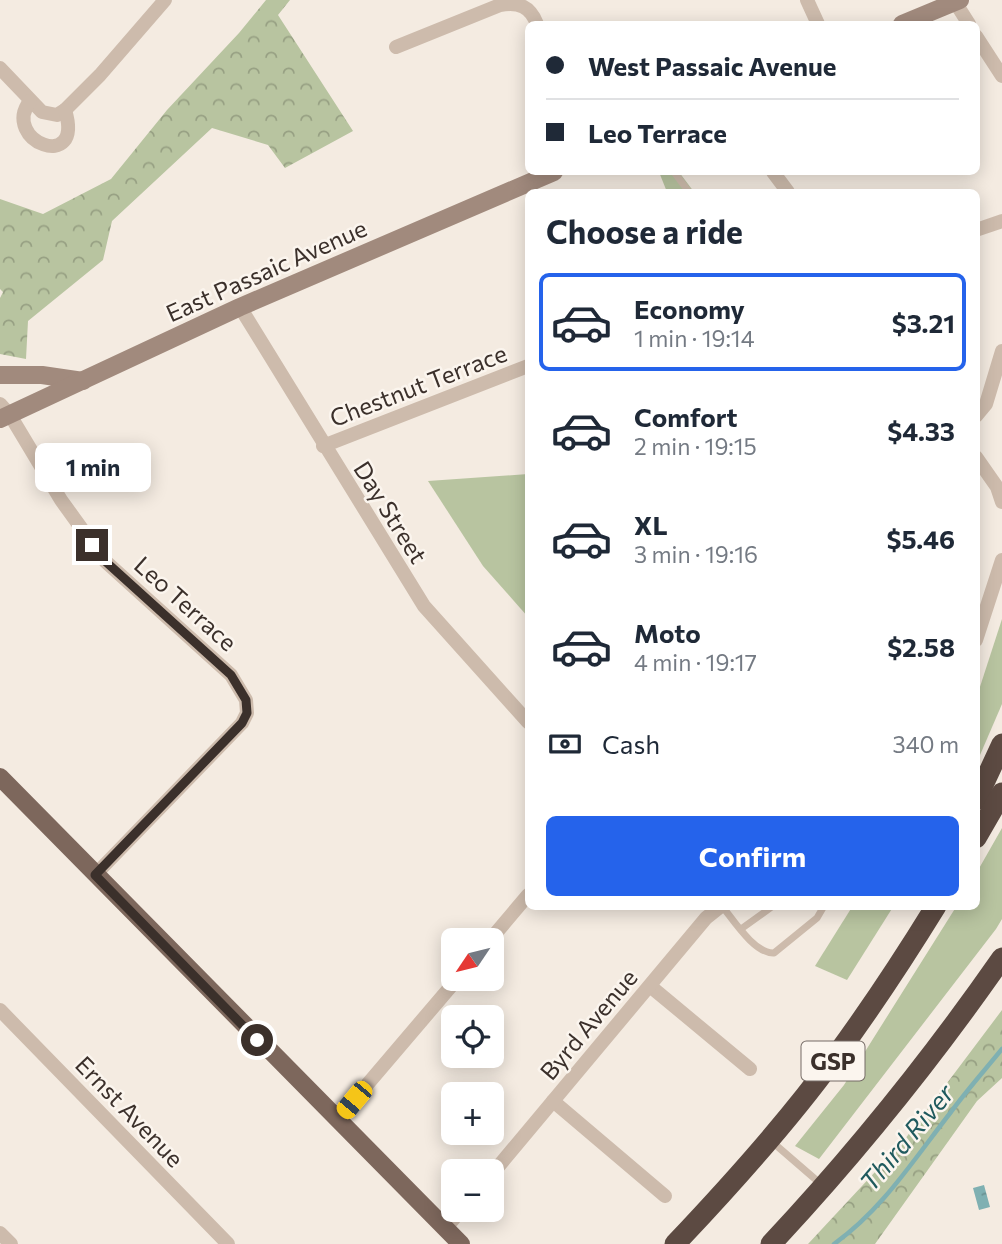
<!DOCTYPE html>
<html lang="en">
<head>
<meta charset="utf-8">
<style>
	:root { --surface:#fff; --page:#f2f2f3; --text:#1f2937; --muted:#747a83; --line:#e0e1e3; --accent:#2563eb }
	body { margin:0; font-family:Commissioner,sans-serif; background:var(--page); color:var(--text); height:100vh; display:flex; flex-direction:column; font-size:26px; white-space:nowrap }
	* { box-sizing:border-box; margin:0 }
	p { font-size:23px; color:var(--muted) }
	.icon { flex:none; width:38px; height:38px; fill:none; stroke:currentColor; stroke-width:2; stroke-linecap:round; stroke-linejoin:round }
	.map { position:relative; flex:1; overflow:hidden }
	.panel { position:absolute; left:525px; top:189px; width:455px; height:721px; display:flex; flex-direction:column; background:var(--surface); border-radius:10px; box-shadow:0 4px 18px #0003 }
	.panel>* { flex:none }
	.top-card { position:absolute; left:525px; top:21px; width:455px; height:154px; border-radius:10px; box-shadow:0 4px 18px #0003; display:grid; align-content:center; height:154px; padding:0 21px; background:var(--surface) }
	.needle { width:46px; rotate:235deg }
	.fabs { position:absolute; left:441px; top:928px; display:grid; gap:14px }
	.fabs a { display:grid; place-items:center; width:63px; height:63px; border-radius:10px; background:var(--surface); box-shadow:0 4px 18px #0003; font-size:35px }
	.end { position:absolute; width:32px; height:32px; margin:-16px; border:9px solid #3b302b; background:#fff; box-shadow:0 0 0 4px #fff }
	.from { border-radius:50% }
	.bubble { position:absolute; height:49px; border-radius:10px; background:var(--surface); box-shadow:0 4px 18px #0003; font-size:23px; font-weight:700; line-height:49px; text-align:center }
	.car { position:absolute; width:21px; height:42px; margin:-21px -10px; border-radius:9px; box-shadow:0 0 5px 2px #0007; background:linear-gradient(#f5c518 24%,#345 0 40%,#f5c518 0 76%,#345 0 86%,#f5c518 0) }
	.top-card b { display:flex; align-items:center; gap:24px; height:66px; font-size:26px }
	.top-card b+b { border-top:2px solid var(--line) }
	.top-card i { width:18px; height:18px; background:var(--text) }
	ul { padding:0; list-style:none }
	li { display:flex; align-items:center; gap:21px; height:98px; margin:0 14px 10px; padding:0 7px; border:4px solid transparent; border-radius:10px }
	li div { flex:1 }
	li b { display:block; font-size:26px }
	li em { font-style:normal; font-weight:700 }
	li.selected { border-color:var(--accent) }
	li>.icon { width:63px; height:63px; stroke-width:1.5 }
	h2 { padding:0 21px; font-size:32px; line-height:84px }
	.pay { display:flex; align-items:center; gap:18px; height:77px; padding:0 21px; font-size:26px }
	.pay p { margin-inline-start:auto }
	.button { display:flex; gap:14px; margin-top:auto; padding:14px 21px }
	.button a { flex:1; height:80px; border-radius:10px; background:var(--accent); color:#fff; font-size:28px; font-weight:700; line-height:80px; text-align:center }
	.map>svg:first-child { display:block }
</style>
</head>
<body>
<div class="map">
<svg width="1002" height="1244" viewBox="0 0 1002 1244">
	<defs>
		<pattern id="forest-crowns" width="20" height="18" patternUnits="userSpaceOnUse" patternTransform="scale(1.75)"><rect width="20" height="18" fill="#b8c4a0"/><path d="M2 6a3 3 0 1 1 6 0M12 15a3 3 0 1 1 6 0" fill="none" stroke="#97a083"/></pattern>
		<pattern id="water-ripples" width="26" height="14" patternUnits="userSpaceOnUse" patternTransform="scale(1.75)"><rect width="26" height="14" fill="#7fb0b2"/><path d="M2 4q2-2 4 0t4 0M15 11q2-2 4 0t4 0" fill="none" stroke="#699091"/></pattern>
	</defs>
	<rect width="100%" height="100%" fill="#f4ebe1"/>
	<!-- green -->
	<g fill="#b8c4a0">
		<path d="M659,172H679L694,192H667Z"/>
		<path d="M528,474V617L483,566L428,481Z"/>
		<path d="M1002,619V704L977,762V696Z"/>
		<path d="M1002,828V919L996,929L819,1159L795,1146L844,1085L956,907L976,906L977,872Z"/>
		<path d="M852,907H893L847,980L815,966Z"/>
	</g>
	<!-- forest -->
	<g fill="url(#forest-crowns)">
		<path d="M266,0H290L278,15L353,131L285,168L268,145L212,128L112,221L103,260L28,321L26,359L0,354V298L3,292L0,289V199L43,214L111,179L167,110L239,33Z"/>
		<path d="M1002,1010V1078L977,1101L875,1244H808L902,1143Z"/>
	</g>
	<!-- water -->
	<path fill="url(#water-ripples)" d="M984,1185L990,1207L979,1210L973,1188Z"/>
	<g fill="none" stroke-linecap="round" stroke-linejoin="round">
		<!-- stream -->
		<path stroke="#7fb0b2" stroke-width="4.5" d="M834,1244C883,1209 914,1159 951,1112C967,1090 985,1070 1002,1049"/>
		<!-- service -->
		<g stroke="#cdbbac" stroke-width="7">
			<path d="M674,172L689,192"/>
			<path d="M722,906C734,921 755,954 774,953L817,918L824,906"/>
			<path d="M741,929L773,906"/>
			<path d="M770,1140L822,1185"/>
		</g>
		<!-- minor -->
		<g stroke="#cdbbac" stroke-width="14">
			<path d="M807,0L818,24"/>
			<path d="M955,2L969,24"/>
			<path d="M976,36L1002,76"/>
			<path d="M396,47L500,5C519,2 530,6 537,24"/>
			<path d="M0,68L42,112L57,115L65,110L100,75L165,0"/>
			<path d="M30,101C0,141 85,174 65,110"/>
			<path d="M773,172L788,192"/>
			<path d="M976,230L1002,221"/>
			<path d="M240,307L424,606L528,722"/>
			<path d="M0,404L10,415L61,500L105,561L231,675L246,700L247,713L242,723L95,875"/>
			<path d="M976,416L986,404L1002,351"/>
			<path d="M323,446L528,366"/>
			<path d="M976,457L997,487L1002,502"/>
			<path d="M976,640L1002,560"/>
			<path d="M490,940L528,895"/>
			<path d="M650,986L750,1069"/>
			<path d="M0,1010L228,1244"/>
			<path d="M553,1101L665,1196"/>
			<path d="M337,1120L458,978"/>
			<path d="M492,1174L706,918L721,906"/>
			<path d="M445,1229L462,1209"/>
			<path d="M0,1233L11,1244"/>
		</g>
		<!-- secondary -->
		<g stroke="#a18a7d" stroke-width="18">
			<path d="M902,24L960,0"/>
			<path d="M0,375H42L83,381"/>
			<path d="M0,419L240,307L554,172"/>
		</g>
		<!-- primary -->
		<path stroke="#7d675c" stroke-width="18" d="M0,777L461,1244"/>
		<!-- motorway -->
		<g stroke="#5c4a42" stroke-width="21">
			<path d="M976,800L1002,744"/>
			<path d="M976,838L1002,793"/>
			<path d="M675,1244C731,1185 787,1123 835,1057C871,1008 904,958 936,906"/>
			<path d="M771,1244C856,1153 931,1060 1002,958"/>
		</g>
	</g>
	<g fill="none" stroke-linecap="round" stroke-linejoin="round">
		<!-- route -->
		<path stroke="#3b302b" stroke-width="9" d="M92,545L105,561L231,675L246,700L247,713L242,723L95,875L257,1040"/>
	</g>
	<g text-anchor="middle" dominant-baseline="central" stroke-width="5" stroke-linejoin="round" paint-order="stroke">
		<!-- shield labels -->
		<rect fill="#fbf5ee" stroke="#756b66" stroke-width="2" x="801.5" y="1041.5" width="63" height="39" rx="5"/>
		<g font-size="23" font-weight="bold" fill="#3b302b">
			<text x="833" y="1061">GSP</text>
		</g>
		<!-- street labels -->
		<g font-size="24" fill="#3b302b" stroke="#fbf5ee">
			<text transform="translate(266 270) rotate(-24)">East Passaic Avenue</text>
			<text transform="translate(418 385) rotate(-21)">Chestnut Terrace</text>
			<text transform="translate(391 512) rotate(58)">Day Street</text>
			<text transform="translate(186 603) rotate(42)">Leo Terrace</text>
			<text transform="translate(588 1024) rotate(-50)">Byrd Avenue</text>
			<text transform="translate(130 1111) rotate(46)">Ernst Avenue</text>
		</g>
		<!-- water labels -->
		<g font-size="26" font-style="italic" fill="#1f5a5e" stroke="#fbf5ee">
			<text transform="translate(906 1137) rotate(-50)">Third River</text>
		</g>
	</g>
</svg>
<div class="fabs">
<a><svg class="needle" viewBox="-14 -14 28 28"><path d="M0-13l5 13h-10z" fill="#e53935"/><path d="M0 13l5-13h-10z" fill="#747a83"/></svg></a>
<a><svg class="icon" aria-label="locate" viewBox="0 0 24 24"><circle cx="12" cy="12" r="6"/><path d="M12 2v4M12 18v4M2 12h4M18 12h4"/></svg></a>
<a>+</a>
<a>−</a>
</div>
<i class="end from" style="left:257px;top:1040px"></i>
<i class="end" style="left:92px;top:545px"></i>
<div class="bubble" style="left:35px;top:443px;width:116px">1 min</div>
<i class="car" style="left:354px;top:1100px;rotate:220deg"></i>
<div class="top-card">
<b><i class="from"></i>West Passaic Avenue</b>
<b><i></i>Leo Terrace</b>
</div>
<section class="panel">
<h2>Choose a ride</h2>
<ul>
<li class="selected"><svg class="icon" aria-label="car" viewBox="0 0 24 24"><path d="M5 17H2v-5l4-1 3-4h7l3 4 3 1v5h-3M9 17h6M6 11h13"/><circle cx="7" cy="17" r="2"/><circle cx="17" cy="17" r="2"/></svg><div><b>Economy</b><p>1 min · 19:14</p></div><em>$3.21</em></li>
<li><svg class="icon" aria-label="car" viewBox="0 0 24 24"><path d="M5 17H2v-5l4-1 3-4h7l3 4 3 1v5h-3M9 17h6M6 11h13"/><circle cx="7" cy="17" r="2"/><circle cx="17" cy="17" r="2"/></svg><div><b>Comfort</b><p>2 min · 19:15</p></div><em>$4.33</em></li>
<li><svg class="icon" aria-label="car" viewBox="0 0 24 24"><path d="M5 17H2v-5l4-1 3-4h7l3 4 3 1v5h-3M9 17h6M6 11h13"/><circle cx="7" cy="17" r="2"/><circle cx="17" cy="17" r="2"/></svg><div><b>XL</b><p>3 min · 19:16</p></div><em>$5.46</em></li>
<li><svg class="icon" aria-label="car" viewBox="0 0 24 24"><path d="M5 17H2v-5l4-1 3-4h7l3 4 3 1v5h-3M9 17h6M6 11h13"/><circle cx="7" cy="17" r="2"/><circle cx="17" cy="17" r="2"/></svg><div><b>Moto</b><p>4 min · 19:17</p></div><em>$2.58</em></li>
</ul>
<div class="pay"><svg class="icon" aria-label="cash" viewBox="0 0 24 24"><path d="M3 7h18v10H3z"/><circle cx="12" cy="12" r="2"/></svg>Cash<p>340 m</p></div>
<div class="button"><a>Confirm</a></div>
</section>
</div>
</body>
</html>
